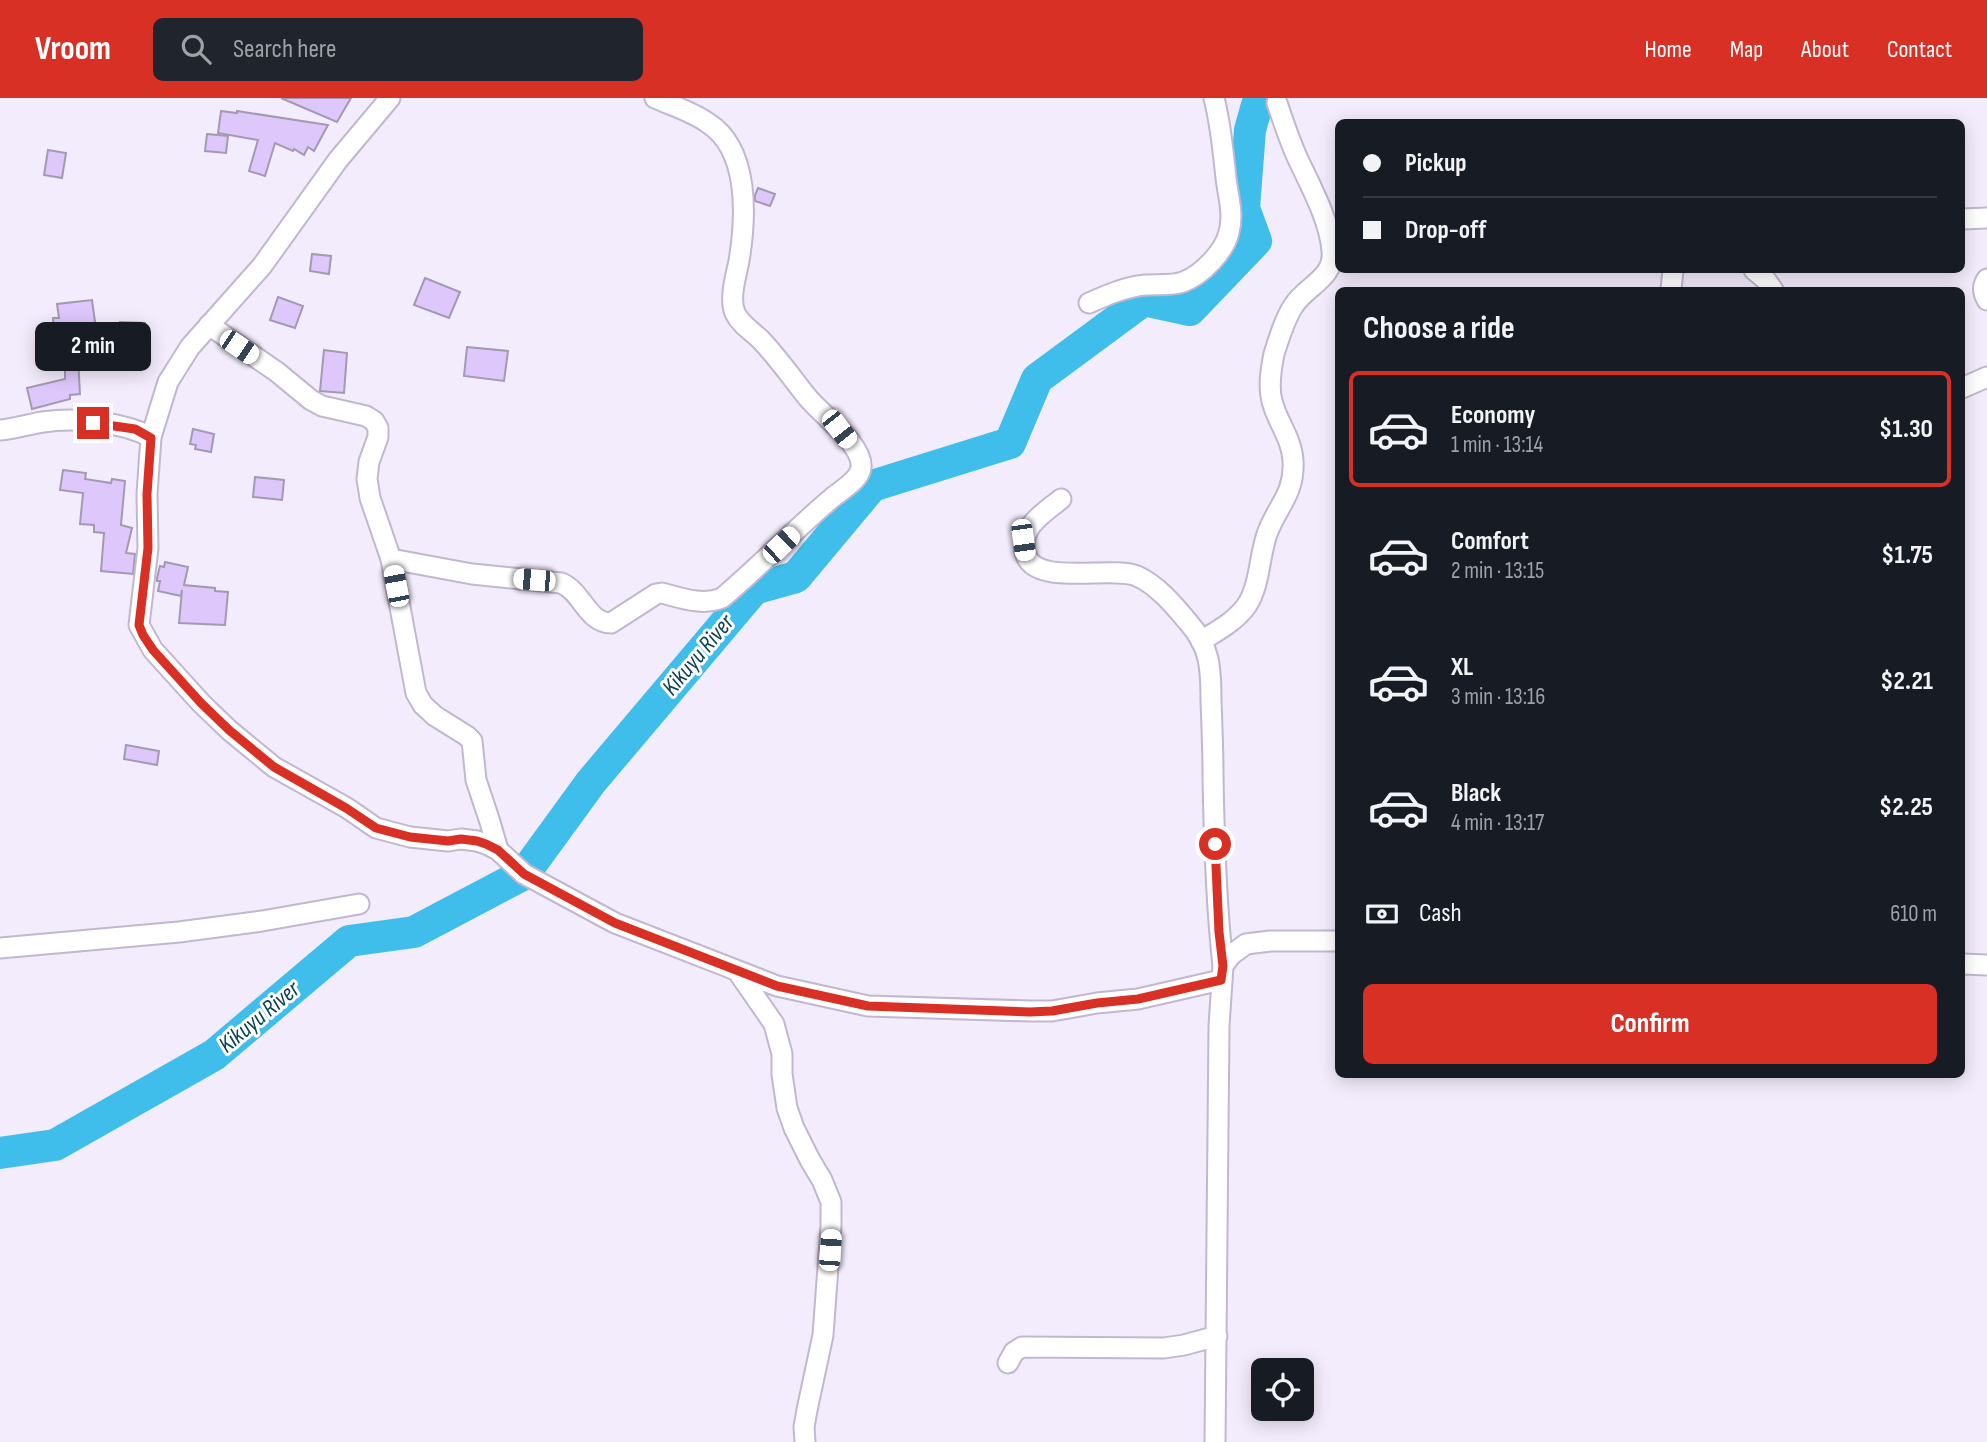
<!DOCTYPE html>
<html lang="en">
<head>
<meta charset="utf-8">
<style>
	:root { --surface:#171b24; --page:#20242c; --text:#f1f3f6; --muted:#9ea1a6; --line:#363941; --accent:#d93025 }
	body { margin:0; font-family:"Sofia Sans Condensed",sans-serif; background:var(--page); color:var(--text); height:100vh; display:flex; flex-direction:column; font-size:26px; white-space:nowrap }
	* { box-sizing:border-box; margin:0 }
	p { font-size:23px; color:var(--muted) }
	.icon { flex:none; width:38px; height:38px; fill:none; stroke:currentColor; stroke-width:2; stroke-linecap:round; stroke-linejoin:round }
	.map { position:relative; flex:1; overflow:hidden }
	.side { position:absolute; left:1335px; top:189px; width:630px; height:791px; display:flex; flex-direction:column; background:var(--surface); border-radius:10px; box-shadow:0 4px 18px #0003 }
	.side>* { flex:none }
	.banner { position:absolute; left:1335px; top:21px; width:630px; height:154px; border-radius:10px; box-shadow:0 4px 18px #0003; display:grid; align-content:center; height:154px; padding:0 28px; background:var(--surface) }
	.buttons { position:absolute; left:1251px; top:1260px; display:grid; gap:14px }
	.buttons a { display:grid; place-items:center; width:63px; height:63px; border-radius:10px; background:var(--surface); box-shadow:0 4px 18px #0003; font-size:35px }
	.end { position:absolute; width:32px; height:32px; margin:-16px; border:9px solid #d93025; background:#fff; box-shadow:0 0 0 4px #fff }
	.from { border-radius:50% }
	.bubble { position:absolute; height:49px; border-radius:10px; background:var(--surface); box-shadow:0 4px 18px #0003; font-size:23px; font-weight:700; line-height:49px; text-align:center }
	.car { position:absolute; width:21px; height:42px; margin:-21px -10px; border-radius:9px; box-shadow:0 0 5px 2px #0007; background:linear-gradient(#fff 24%,#345 0 40%,#fff 0 76%,#345 0 86%,#fff 0) }
	.banner b { display:flex; align-items:center; gap:24px; height:66px; font-size:26px }
	.banner b+b { border-top:2px solid var(--line) }
	.banner i { width:18px; height:18px; background:var(--text) }
	ul { padding:0; list-style:none }
	li { display:flex; align-items:center; gap:21px; height:116px; margin:0 14px 10px; padding:0 14px; border:4px solid transparent; border-radius:10px }
	li div { flex:1 }
	li b { display:block; font-size:26px }
	li em { font-style:normal; font-weight:700 }
	li.on { border-color:var(--accent) }
	li>.icon { width:63px; height:63px; stroke-width:1.5 }
	h2 { padding:0 28px; font-size:32px; line-height:84px }
	.pay { display:flex; align-items:center; gap:18px; height:77px; padding:0 28px; font-size:26px }
	.pay p { margin-inline-start:auto }
	.cta { display:flex; gap:14px; margin-top:auto; padding:14px 28px }
	.cta a { flex:1; height:80px; border-radius:10px; background:var(--accent); color:#fff; font-size:28px; font-weight:700; line-height:80px; text-align:center }
	header { display:flex; align-items:center; gap:42px; box-sizing:border-box; height:98px; padding:0 35px; background:var(--accent); color:#fff }
	header strong { font-size:33px }
	nav { display:flex; gap:38px; margin-inline-start:auto; font-size:24px }
	.search { width:490px; height:63px; background:var(--page); display:flex; align-items:center; gap:18px; box-sizing:border-box; padding:0 24px; border-radius:10px; color:var(--muted); font-size:26px }
	.map>svg:first-child { display:block }
</style>
</head>
<body>
<header>
<strong>Vroom</strong>
<div class="search"><svg class="icon" aria-label="search" viewBox="0 0 24 24"><circle cx="10" cy="10" r="6"/><path d="M15 15l6 6"/></svg>Search here</div>
<nav><a>Home</a><a>Map</a><a>About</a><a>Contact</a></nav>
</header>
<div class="map">
<svg width="1987" height="1344" viewBox="0 0 1987 1344">
	<rect width="100%" height="100%" fill="#f3ecfc"/>
	<g fill="none" stroke-linecap="round" stroke-linejoin="round">
		<!-- river -->
		<path stroke="#3fbeeb" stroke-width="32" d="M0,1055L55,1047L214,957L349,843L414,834L524,776L591,684L754,491L796,479L872,388L1010,345L1037,281L1144,202L1190,212L1256,143L1244,110L1250,32L1259,0"/>
	</g>
	<!-- building -->
	<g fill="#dec7fb" stroke="#a399b2" stroke-width="2">
		<path d="M281,0H351L337,24Z"/>
		<path d="M221,13L237,15V13L328,27L314,53L308,49L304,57L294,51L293,53L275,45L265,78L249,73L258,42L218,35Z"/>
		<path d="M207,36L228,38L226,55L205,53Z"/>
		<path d="M48,52L66,55L62,80L44,77Z"/>
		<path d="M758,90L775,96L770,108L755,103V97Z"/>
		<path d="M312,156L331,158L329,176L310,173Z"/>
		<path d="M425,180L460,194L449,220L414,207Z"/>
		<path d="M278,199L303,208L295,230L270,222Z"/>
		<path d="M92,202L96,231L54,235L53,220H59L57,206Z"/>
		<path d="M120,224L145,225V239L120,237Z"/>
		<path d="M467,249L508,253L504,283L464,278Z"/>
		<path d="M324,252L347,255L344,295L320,293Z"/>
		<path d="M65,260H78L80,296L70,297V301L32,311L27,290L65,281Z"/>
		<path d="M193,331L214,336L211,354L195,351L196,347L190,346Z"/>
		<path d="M63,372L86,375L85,381L111,385L112,381L125,383L121,427L132,430L126,455L135,456L133,476L101,473L104,435L94,434V427L80,426L83,395L60,392Z"/>
		<path d="M255,379L284,382L282,402L253,399Z"/>
		<path d="M165,464L188,469L184,487L215,490V493L228,494L225,527L179,525L182,492L181,498L158,493L160,483H157V480L160,468L164,469Z"/>
		<path d="M126,647L159,653L157,667L124,661Z"/>
	</g>
	<g fill="none" stroke-linecap="round" stroke-linejoin="round">
		<!-- minor casing -->
		<g stroke="#c2b7d0" stroke-width="23">
			<g id="minor">
				<path d="M390,0L338,62L262,168L190,249L168,284L151,339L147,396L148,450L139,527L153,552L201,605L229,632L274,669L347,710L376,730L410,739L448,743L461,741L477,743L486,746L498,752L524,776L615,825L777,888L868,908L1030,913H1052L1097,905L1138,901L1221,882"/>
				<path d="M1962,121L1987,120"/>
				<path d="M1754,172L1766,182L1773,192"/>
				<path d="M1987,181C1982,188 1983,195 1987,202"/>
				<path d="M1671,192L1673,172"/>
				<path d="M1089,205C1107,197 1125,189 1145,187C1157,186 1172,188 1183,184C1202,177 1225,153 1229,134C1234,116 1228,98 1226,80C1223,53 1221,27 1214,0"/>
				<path d="M209,227L277,274L311,302L322,308L366,318L374,323L378,330V339L369,364L367,381L370,400L391,461L416,595L423,607L435,618L467,638L472,643L476,682L490,724L498,752"/>
				<path d="M1962,290L1987,279"/>
				<path d="M0,332C15,331 29,326 43,324C76,319 122,324 151,339"/>
				<path d="M1061,401C1044,415 1020,428 1025,454C1032,490 1110,467 1137,478C1157,487 1174,507 1188,524C1197,534 1205,547 1208,561C1211,574 1211,589 1211,603C1212,628 1213,653 1213,677C1214,741 1216,805 1223,868"/>
				<path d="M391,461L472,476L561,485C582,493 587,525 611,525L656,496L662,495C681,500 703,508 722,500C760,468 794,432 832,400C841,392 859,383 861,370C864,347 821,316 808,300C792,280 778,260 761,242C753,234 740,226 735,215C729,200 736,178 739,163C746,120 750,52 708,25C693,14 673,8 655,0"/>
				<path d="M1201,543C1217,533 1236,523 1247,507C1260,487 1259,459 1267,436C1277,408 1295,396 1293,363C1292,340 1277,324 1272,303C1268,288 1271,271 1274,256C1279,240 1285,220 1294,207C1306,188 1335,180 1332,153C1330,123 1310,87 1297,59C1289,41 1283,23 1277,5"/>
				<path d="M0,850L179,834L262,823L359,806"/>
				<path d="M1962,866L1987,867"/>
				<path d="M738,874L774,926L782,956V976L787,1010L794,1030L810,1062L822,1082L831,1104V1128L823,1237L807,1312L804,1329L805,1344"/>
				<path d="M1008,1265L1014,1254L1022,1249L1164,1250L1184,1247L1217,1238"/>
				<path d="M1215,1344L1219,928L1223,868L1231,857L1246,846L1270,843H1339"/>
			</g>
		</g>
		<!-- minor -->
		<use href="#minor" stroke="#fff" stroke-width="19"/>
	</g>
	<g fill="none" stroke-linecap="round" stroke-linejoin="round">
		<!-- route -->
		<path stroke="#d93025" stroke-width="9" d="M93,325L135,331L151,340L147,396L148,450L139,527L143,537L153,552L201,605L229,632L274,669L346,710L376,730L410,739L448,743L461,741L477,743L486,746L498,752L524,776L615,825L777,888L868,908L1030,914L1052,913L1097,905L1138,901L1221,882L1223,868L1219,834L1215,746"/>
	</g>
	<g text-anchor="middle" dominant-baseline="central" stroke-width="6" stroke-linejoin="round" paint-order="stroke">
		<!-- water labels -->
		<g font-size="24" font-style="italic" fill="#0b4254" stroke="#fff">
			<text transform="translate(698 557) rotate(-50)">Kikuyu River</text>
			<text transform="translate(259 919) rotate(-40)">Kikuyu River</text>
		</g>
	</g>
</svg>
<div class="buttons">
<a><svg class="icon" aria-label="locate" viewBox="0 0 24 24"><circle cx="12" cy="12" r="6"/><path d="M12 2v4M12 18v4M2 12h4M18 12h4"/></svg></a>
</div>
<i class="end from" style="left:1215px;top:746px"></i>
<i class="end" style="left:93px;top:325px"></i>
<div class="bubble" style="left:35px;top:224px;width:116px">2 min</div>
<i class="car" style="left:239px;top:249px;rotate:124deg"></i>
<i class="car" style="left:839px;top:331px;rotate:142deg"></i>
<i class="car" style="left:1023px;top:442px;rotate:172deg"></i>
<i class="car" style="left:781px;top:447px;rotate:46deg"></i>
<i class="car" style="left:534px;top:482px;rotate:275deg"></i>
<i class="car" style="left:396px;top:488px;rotate:349deg"></i>
<i class="car" style="left:830px;top:1152px;rotate:4deg"></i>
<div class="banner">
<b><i class="from"></i>Pickup</b>
<b><i></i>Drop-off</b>
</div>
<section class="side">
<h2>Choose a ride</h2>
<ul>
<li class="on"><svg class="icon" aria-label="car" viewBox="0 0 24 24"><path d="M5 17H2v-5l4-1 3-4h7l3 4 3 1v5h-3M9 17h6M6 11h13"/><circle cx="7" cy="17" r="2"/><circle cx="17" cy="17" r="2"/></svg><div><b>Economy</b><p>1 min · 13:14</p></div><em>$1.30</em></li>
<li><svg class="icon" aria-label="car" viewBox="0 0 24 24"><path d="M5 17H2v-5l4-1 3-4h7l3 4 3 1v5h-3M9 17h6M6 11h13"/><circle cx="7" cy="17" r="2"/><circle cx="17" cy="17" r="2"/></svg><div><b>Comfort</b><p>2 min · 13:15</p></div><em>$1.75</em></li>
<li><svg class="icon" aria-label="car" viewBox="0 0 24 24"><path d="M5 17H2v-5l4-1 3-4h7l3 4 3 1v5h-3M9 17h6M6 11h13"/><circle cx="7" cy="17" r="2"/><circle cx="17" cy="17" r="2"/></svg><div><b>XL</b><p>3 min · 13:16</p></div><em>$2.21</em></li>
<li><svg class="icon" aria-label="car" viewBox="0 0 24 24"><path d="M5 17H2v-5l4-1 3-4h7l3 4 3 1v5h-3M9 17h6M6 11h13"/><circle cx="7" cy="17" r="2"/><circle cx="17" cy="17" r="2"/></svg><div><b>Black</b><p>4 min · 13:17</p></div><em>$2.25</em></li>
</ul>
<div class="pay"><svg class="icon" aria-label="cash" viewBox="0 0 24 24"><path d="M3 7h18v10H3z"/><circle cx="12" cy="12" r="2"/></svg>Cash<p>610 m</p></div>
<div class="cta"><a>Confirm</a></div>
</section>
</div>
</body>
</html>
